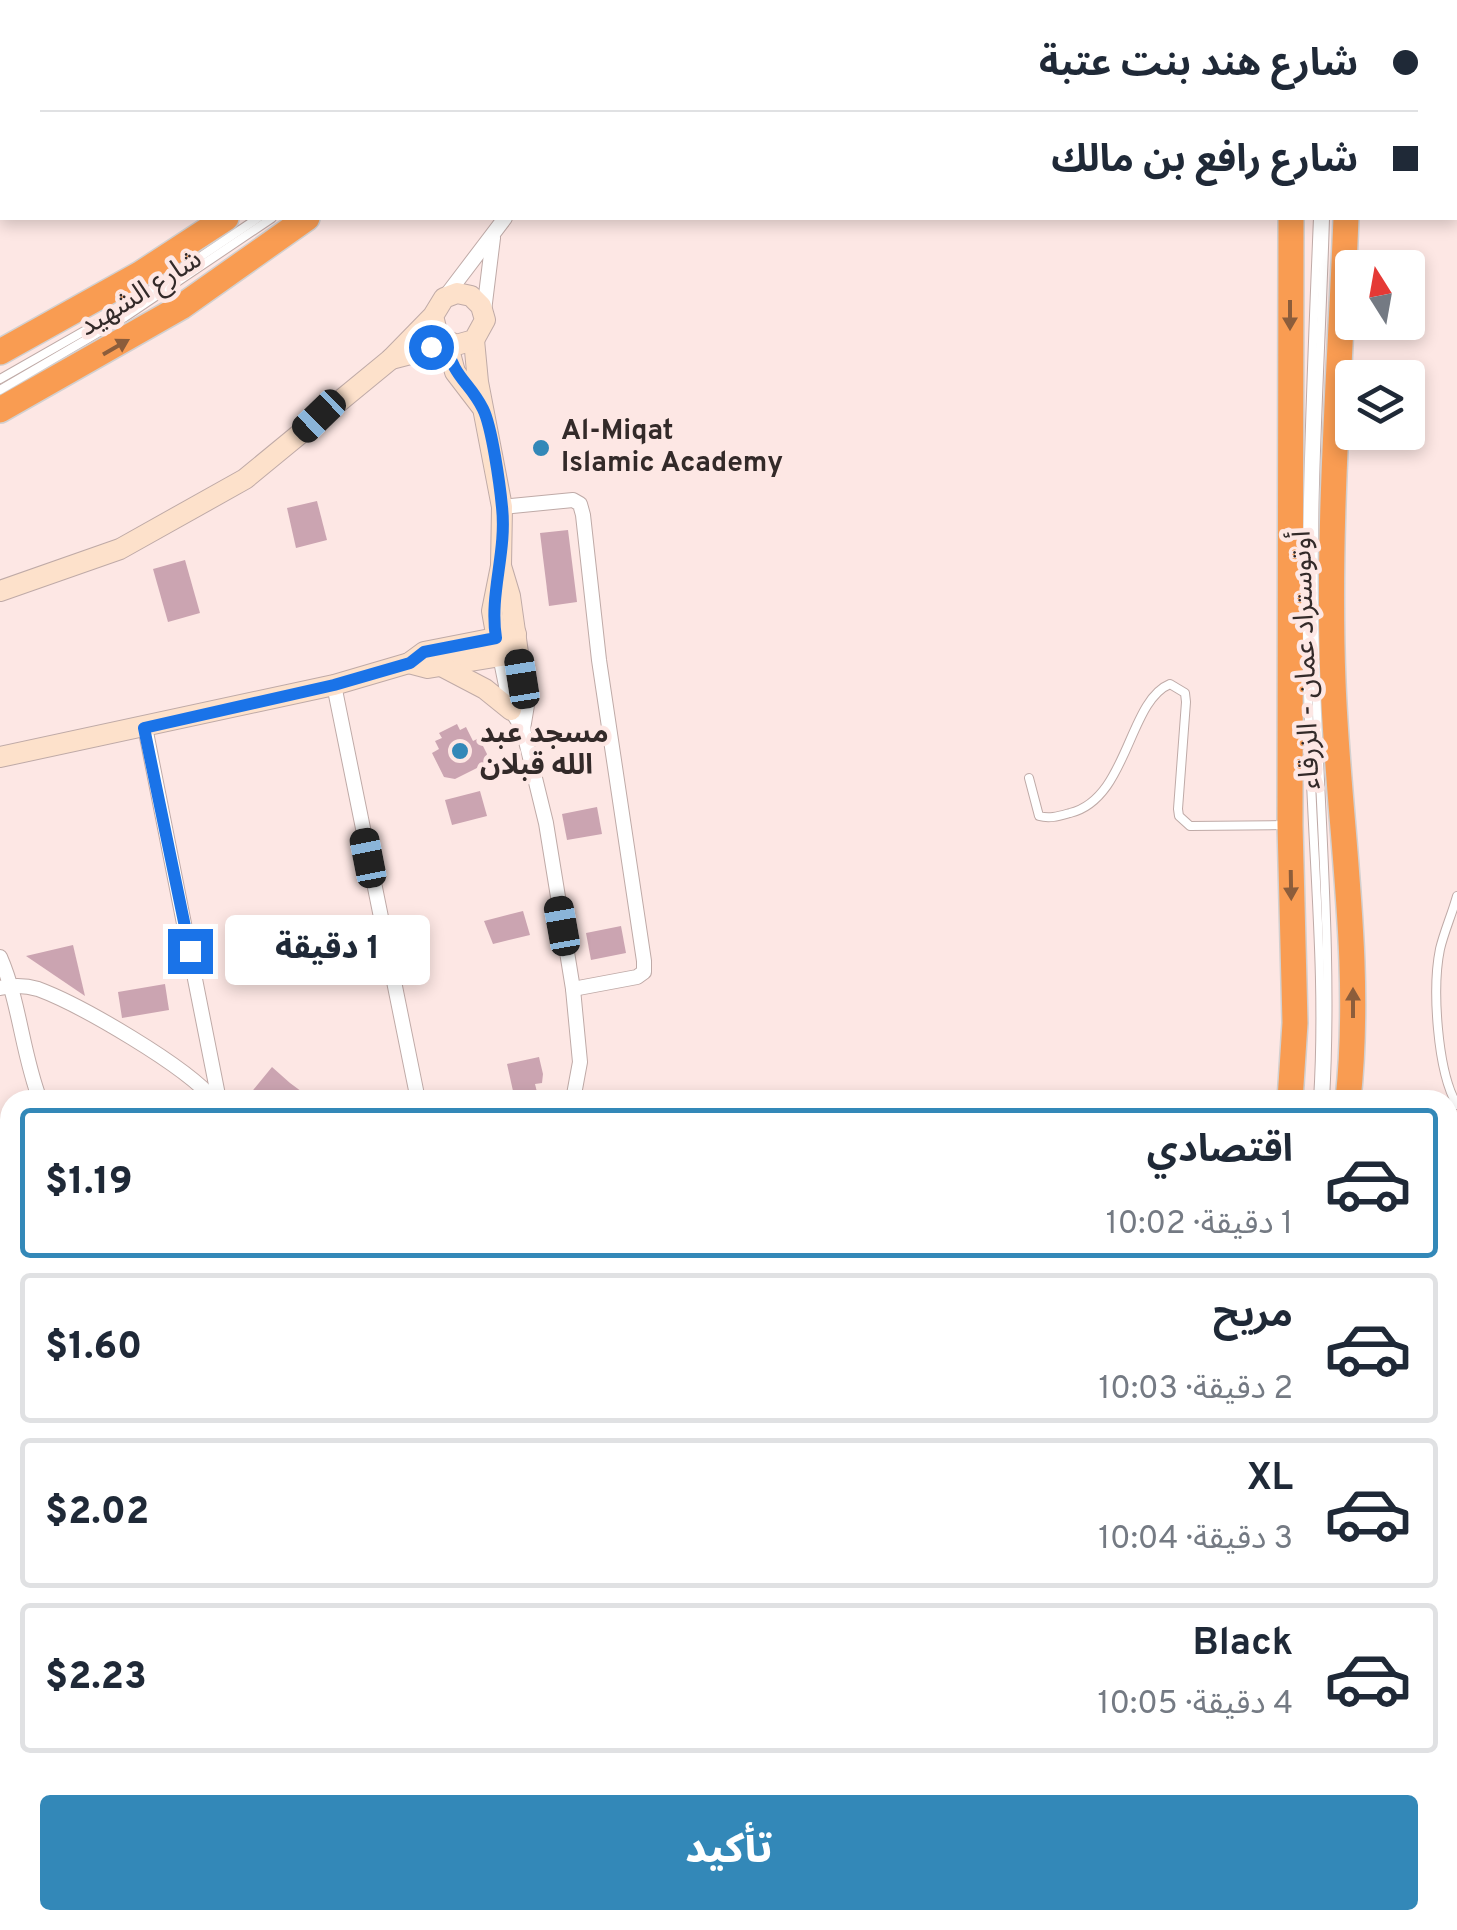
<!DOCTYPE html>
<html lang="ar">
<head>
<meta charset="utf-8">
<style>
	:root { --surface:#fff; --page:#f6f6f7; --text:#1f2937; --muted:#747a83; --line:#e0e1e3; --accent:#3388b8 }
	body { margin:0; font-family:Overpass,"Noto Sans Arabic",sans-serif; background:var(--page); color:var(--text); direction:rtl; height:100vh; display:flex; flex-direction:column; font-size:38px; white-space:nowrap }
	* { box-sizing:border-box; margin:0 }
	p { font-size:32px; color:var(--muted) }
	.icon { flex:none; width:55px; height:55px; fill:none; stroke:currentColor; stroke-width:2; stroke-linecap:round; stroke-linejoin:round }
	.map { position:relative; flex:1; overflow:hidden; direction:ltr }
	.side { position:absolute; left:0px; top:1090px; width:1458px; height:840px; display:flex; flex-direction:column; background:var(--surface); border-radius:30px 30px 0 0; box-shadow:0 5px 15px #0003; direction:rtl }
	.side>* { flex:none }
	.top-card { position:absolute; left:0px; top:0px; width:1458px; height:220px; box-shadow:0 5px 15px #0003; direction:rtl; display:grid; align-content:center; height:220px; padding:0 40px; background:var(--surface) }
	.needle { width:65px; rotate:349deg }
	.tools { position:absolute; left:1335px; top:250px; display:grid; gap:20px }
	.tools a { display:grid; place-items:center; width:90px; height:90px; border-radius:10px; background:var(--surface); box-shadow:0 5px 15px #0003; font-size:50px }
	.end { position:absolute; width:45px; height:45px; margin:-22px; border:12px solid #1a73e8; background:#fff; box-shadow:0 0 0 5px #fff }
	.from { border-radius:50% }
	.bubble { position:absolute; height:70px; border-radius:10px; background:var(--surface); box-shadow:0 5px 15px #0003; font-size:32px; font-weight:800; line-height:70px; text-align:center; direction:rtl }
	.car { position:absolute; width:30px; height:60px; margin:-30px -15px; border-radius:12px; box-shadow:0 0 8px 2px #0007; background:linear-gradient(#222 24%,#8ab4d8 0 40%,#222 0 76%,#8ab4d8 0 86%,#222 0) }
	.top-card b { display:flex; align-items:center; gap:35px; height:95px; font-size:38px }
	.top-card b+b { border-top:2px solid var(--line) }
	.top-card i { width:25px; height:25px; background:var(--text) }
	ul { padding:18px 0 0; list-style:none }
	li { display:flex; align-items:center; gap:30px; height:150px; margin:0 20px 15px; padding:0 20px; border:5px solid var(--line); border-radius:10px }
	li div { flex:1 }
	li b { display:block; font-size:38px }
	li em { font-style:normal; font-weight:800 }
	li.active { border-color:var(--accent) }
	li>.icon { width:90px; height:90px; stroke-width:1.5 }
	.primary-button { display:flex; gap:20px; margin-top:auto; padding:20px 40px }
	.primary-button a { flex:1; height:115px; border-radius:10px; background:var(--accent); color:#fff; font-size:40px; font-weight:800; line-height:115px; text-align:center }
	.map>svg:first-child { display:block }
</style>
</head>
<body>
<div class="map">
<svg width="1457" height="1930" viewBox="0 0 1457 1930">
	<rect width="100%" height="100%" fill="#fde7e4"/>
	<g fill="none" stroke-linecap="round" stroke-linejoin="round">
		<!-- river -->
		<path stroke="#bda1bc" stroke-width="30" d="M1413,2V0"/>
	</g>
	<!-- building -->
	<g fill="#cba4b1">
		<path d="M317,501L327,540L296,548L287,508Z"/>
		<path d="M568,530L577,602L549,606L540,533Z"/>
		<path d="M185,560L200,613L168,622L153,569Z"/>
		<path d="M457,724L460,730L466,727L473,741L479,738L487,754L483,765L455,779L444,777L432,753L439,749L435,741L442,738L439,733Z"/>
		<path d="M480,791L487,816L452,825L445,800Z"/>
		<path d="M597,807L602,834L567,840L562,814Z"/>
		<path d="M523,911L530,935L493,944L484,921Z"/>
		<path d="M621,926L626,953L591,960L586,933Z"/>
		<path d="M73,945L85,996L26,956Z"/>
		<path d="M165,984L169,1010L122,1018L118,992Z"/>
		<path d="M539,1057L543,1074L542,1083L535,1084L538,1096L515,1100L507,1064Z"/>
		<path d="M272,1067L290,1083L313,1100H245Z"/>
	</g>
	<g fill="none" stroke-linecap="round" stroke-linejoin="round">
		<!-- lane casing -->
		<g stroke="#bfaaa7" stroke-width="10">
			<g id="lane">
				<path d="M435,2L438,0"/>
				<path d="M525,2L528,0"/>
				<path d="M538,2L541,0"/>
				<path d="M1327,2V0"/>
				<path d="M1334,2V0"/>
				<path d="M1318,218C1311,388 1303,557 1309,727C1312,852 1326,975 1318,1100"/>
				<path d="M0,379L121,310L258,218"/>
				<path d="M0,390L125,317L272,218"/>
				<path d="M1029,778L1039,816C1050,819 1059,816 1070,813C1128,799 1128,701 1170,684L1185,693L1186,702L1178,809L1179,816L1190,826L1285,825"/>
				<path d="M1457,896C1452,914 1444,932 1440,949C1432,988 1437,1071 1457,1105"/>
				<path d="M1325,1100C1334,938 1316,776 1314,613C1312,481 1321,350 1325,218"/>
				<path d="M1448,1304L1457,1308"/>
				<path d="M1448,1509L1457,1511"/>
				<path d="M1031,1920L1047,1930"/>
				<path d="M874,1930L881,1920"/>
				<path d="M896,1930L902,1920"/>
				<path d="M1021,1930L1026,1920"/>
				<path d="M1269,1930L1276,1920"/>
				<path d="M1329,1930L1339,1920"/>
				<path d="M1456,1930L1457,1929"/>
			</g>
		</g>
		<!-- street casing -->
		<g stroke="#bfaaa7" stroke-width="16">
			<g id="street">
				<path d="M30,0L33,2"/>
				<path d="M147,2L151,0"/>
				<path d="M0,45L2,44"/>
				<path d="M445,297L505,218"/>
				<path d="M484,311L493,238"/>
				<path d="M502,507L573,500L580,504L583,515L599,660L644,961V972L637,977L573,989"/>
				<path d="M518,653L527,705L523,729"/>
				<path d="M500,656L511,710L523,729L546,823L573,989L580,1062L573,1100"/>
				<path d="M334,685L418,1100"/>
				<path d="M145,727L219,1100"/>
				<path d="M0,957C20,1003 22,1053 40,1100"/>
				<path d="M0,988C13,985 25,985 38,989C81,1005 186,1066 214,1100"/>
				<path d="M0,1207L10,1205"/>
			</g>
		</g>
		<!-- secondary casing -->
		<g stroke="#bfaaa7" stroke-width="22">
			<g id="secondary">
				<path d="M474,340L478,382L502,507L501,566L492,611L500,656"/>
				<path d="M447,342L455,372L481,406"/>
				<path d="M391,359L418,352L444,340"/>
				<path d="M0,591L120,549L245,479L391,359L433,316L444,298L457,293L471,296L481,306L485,320L474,340L456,345L438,336L433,316"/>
				<path d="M409,663L428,668L518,653L510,596L501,566"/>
				<path d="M443,667L485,689L511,710"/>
				<path d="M0,757L334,685L409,663L424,652L516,634"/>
				<path d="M1448,1571L1457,1576"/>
				<path d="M1448,1594L1457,1599"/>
				<path d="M0,1767L10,1769"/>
				<path d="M0,1787L10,1789"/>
				<path d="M0,1813L10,1815"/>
				<path d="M1448,1824L1457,1814"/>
				<path d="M0,1838L10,1841"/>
				<path d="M1448,1862L1457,1852"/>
				<path d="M161,1920L176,1930"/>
				<path d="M208,1920L224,1930"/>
				<path d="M252,1920L271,1930"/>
				<path d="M306,1920L329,1930"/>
				<path d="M1354,1930L1363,1920"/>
				<path d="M1385,1930L1394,1920"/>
			</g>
		</g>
		<!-- highway casing -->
		<g stroke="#d2d0d0" stroke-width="28">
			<g id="highway">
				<path d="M1278,0V2"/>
				<path d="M1349,0V2"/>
				<path d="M484,2L487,0"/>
				<path d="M556,2L559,0"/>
				<path d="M1299,2V0"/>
				<path d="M1346,218C1340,372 1327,527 1333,682C1338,821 1363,960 1348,1100"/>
				<path d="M0,352L140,274L226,218"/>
				<path d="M0,410L181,307L307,218"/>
				<path d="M1290,1100L1295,1023L1290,825L1291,218"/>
				<path d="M563,1920V1930"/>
				<path d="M584,1920L585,1930"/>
				<path d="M842,1930L849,1920"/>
				<path d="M928,1930L934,1920"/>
			</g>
		</g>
		<!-- path -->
		<path stroke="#b5a4a2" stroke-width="2.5" stroke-dasharray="2.5 8" stroke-linecap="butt" d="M708,2L709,0"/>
		<!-- lane -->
		<use href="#lane" stroke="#fff" stroke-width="8"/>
		<!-- street -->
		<use href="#street" stroke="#fff" stroke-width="14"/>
		<!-- secondary -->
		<use href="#secondary" stroke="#fde1cb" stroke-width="20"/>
		<!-- highway -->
		<use href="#highway" stroke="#f99c52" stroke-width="25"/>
		<!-- rail -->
		<g stroke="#8c7d7b" stroke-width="5" stroke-dasharray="12 12" stroke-linecap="butt">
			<path d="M1448,1897L1457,1887"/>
			<path d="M1417,1930L1427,1920"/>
		</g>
	</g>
	<!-- one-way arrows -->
	<defs><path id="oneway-solid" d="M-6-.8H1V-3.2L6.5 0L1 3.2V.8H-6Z" transform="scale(2.5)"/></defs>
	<g fill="#8c5d3b">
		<use href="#oneway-solid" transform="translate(1290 315) rotate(90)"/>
		<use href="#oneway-solid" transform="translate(116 347) rotate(-30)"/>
		<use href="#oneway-solid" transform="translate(1291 885) rotate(89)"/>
		<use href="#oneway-solid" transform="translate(1353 1003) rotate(-90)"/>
	</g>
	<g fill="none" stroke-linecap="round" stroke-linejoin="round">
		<!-- route -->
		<path stroke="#1a73e8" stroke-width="12" d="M190,951L144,728L334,685L410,663L424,652L496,638C489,593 507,553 502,507C500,486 492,427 483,409C469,381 453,378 446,342L431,347"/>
	</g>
	<!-- markers -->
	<g fill="#3388b8" stroke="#fde7e4" stroke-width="4">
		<circle cx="541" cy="448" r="10"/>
		<circle cx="460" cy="751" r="10"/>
	</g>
	<g text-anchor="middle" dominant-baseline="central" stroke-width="9" stroke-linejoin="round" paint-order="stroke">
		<!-- street labels -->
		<g font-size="28" fill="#332a29" stroke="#fde7e4">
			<text transform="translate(141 294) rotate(-32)">شارع الشهيد</text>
			<text transform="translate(1307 660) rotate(-92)">أوتوستراد عمان - الزرقاء</text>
		</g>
		<!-- poi labels -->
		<g font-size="28" font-weight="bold" fill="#332a29" stroke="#fde7e4" text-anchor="start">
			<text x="561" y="432">Al-Miqat<tspan x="561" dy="32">Islamic Academy</tspan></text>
			<text x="480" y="735">مسجد عبد<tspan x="480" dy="32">الله قبلان</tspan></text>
		</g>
	</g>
</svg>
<div class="tools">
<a><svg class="needle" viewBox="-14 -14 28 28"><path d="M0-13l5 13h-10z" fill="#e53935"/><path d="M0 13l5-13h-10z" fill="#747a83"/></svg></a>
<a><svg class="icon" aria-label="layers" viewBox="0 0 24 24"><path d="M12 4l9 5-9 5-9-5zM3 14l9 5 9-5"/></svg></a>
</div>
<i class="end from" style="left:431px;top:347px"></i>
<i class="end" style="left:190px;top:951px"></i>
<div class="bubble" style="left:225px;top:915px;width:205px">1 دقيقة</div>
<i class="car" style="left:319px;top:416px;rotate:226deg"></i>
<i class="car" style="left:522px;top:679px;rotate:351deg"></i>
<i class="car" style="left:368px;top:858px;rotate:349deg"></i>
<i class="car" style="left:562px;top:926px;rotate:350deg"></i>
<div class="top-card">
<b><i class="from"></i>شارع هند بنت عتبة</b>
<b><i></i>شارع رافع بن مالك</b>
</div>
<section class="side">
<ul>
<li class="active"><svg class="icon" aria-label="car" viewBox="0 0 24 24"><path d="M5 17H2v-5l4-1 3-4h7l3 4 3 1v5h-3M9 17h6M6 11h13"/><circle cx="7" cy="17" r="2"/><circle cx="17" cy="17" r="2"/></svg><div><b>اقتصادي</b><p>1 دقيقة · 10:02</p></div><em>$1.19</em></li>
<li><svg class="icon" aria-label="car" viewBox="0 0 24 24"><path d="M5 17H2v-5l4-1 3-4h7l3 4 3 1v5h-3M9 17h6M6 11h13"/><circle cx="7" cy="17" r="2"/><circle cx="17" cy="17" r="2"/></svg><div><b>مريح</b><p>2 دقيقة · 10:03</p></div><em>$1.60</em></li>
<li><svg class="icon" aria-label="car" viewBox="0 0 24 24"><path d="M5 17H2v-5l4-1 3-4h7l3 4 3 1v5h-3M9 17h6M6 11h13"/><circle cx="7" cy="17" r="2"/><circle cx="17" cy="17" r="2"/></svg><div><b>XL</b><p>3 دقيقة · 10:04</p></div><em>$2.02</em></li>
<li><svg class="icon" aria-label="car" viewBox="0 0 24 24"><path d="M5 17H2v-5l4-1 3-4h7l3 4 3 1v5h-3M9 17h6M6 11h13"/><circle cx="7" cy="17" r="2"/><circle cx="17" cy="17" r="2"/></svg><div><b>Black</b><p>4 دقيقة · 10:05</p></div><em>$2.23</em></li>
</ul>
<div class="primary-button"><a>تأكيد</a></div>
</section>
</div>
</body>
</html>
